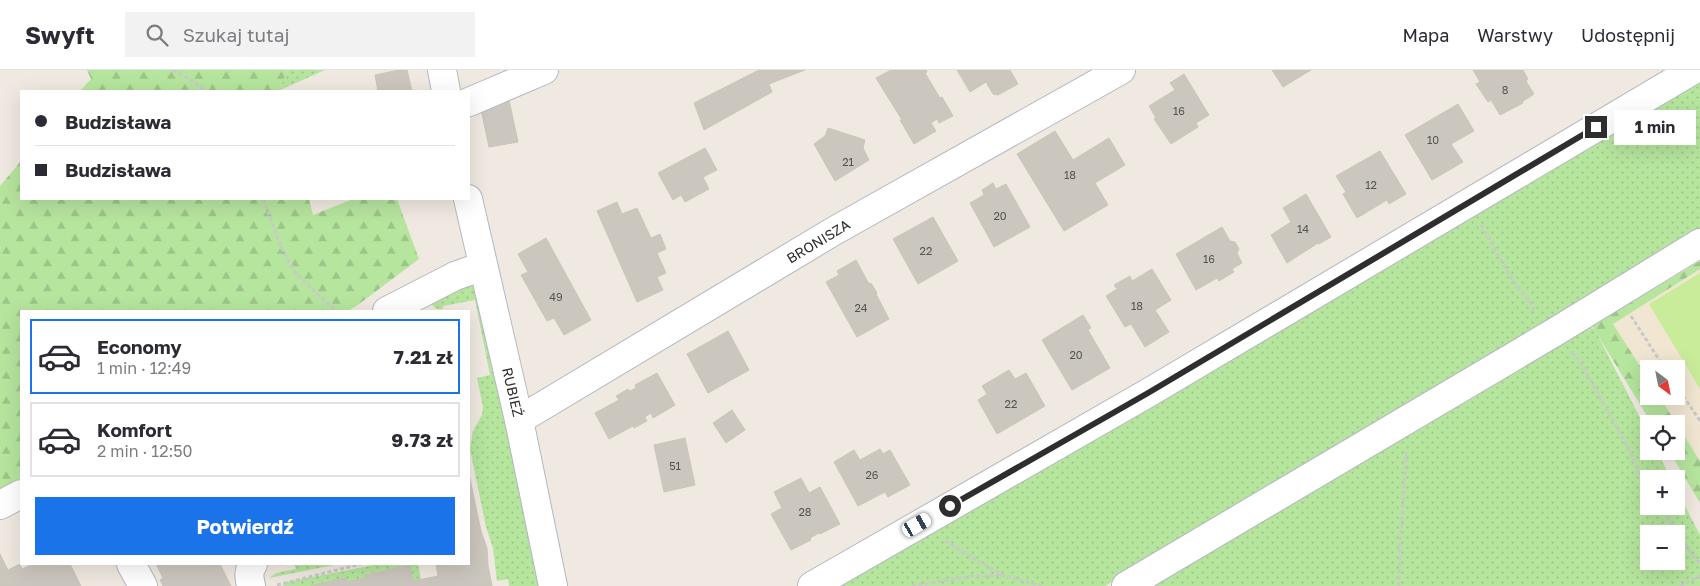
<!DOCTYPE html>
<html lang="pl">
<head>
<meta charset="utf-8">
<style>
	:root { --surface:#fff; --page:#f2f2f3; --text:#2b2b33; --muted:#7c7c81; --line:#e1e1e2; --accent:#1a73e8 }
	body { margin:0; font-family:"Golos Text",sans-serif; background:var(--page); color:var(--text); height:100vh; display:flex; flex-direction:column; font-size:19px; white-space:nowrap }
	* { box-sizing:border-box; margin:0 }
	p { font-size:16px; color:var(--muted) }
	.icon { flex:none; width:28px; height:28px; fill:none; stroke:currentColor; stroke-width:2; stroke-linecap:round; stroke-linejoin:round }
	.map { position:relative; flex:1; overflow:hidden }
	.panel { position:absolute; left:20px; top:240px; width:450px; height:255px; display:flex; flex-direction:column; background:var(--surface); border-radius:0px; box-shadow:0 5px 20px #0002 }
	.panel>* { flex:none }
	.hud { position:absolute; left:20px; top:20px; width:450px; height:110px; border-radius:0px; box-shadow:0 5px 20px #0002; display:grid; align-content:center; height:110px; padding:0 15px; background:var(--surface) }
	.needle { width:32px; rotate:148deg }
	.buttons { position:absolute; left:1640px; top:290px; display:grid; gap:10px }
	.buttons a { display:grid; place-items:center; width:45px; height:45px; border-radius:0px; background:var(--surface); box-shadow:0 5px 20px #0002; font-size:25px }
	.end { position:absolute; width:22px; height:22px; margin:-11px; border:6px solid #2e2e2e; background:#fff; box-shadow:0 0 0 2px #fff }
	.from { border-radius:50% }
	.bubble { position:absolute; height:35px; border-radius:0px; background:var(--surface); box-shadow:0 5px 20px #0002; font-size:16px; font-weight:700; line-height:35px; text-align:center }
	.car { position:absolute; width:15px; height:30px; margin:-15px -8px; border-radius:6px; box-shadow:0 0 4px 1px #0007; background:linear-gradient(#fff 24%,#345 0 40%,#fff 0 76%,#345 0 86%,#fff 0) }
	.hud b { display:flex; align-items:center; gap:18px; height:48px; font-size:19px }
	.hud b+b { border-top:1px solid var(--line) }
	.hud i { width:12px; height:12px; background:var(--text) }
	ul { padding:9px 0 0; list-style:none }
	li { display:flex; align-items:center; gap:15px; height:75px; margin:0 10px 8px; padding:0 5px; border:2px solid var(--line); border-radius:0px }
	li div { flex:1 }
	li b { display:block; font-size:19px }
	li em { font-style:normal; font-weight:700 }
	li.active { border-color:var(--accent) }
	li>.icon { width:45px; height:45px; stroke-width:1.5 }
	.cta { display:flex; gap:10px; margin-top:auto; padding:10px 15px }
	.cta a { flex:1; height:58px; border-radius:0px; background:var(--accent); color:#fff; font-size:20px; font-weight:700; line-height:58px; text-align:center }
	header { display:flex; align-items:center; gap:30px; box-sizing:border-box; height:70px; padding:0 25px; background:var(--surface); border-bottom:1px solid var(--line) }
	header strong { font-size:24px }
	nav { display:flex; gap:28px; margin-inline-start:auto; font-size:18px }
	.search { width:350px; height:45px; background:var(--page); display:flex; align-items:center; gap:12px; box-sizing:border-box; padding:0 18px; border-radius:0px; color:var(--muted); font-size:19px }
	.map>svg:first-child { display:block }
</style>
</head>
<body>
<header>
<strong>Swyft</strong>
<div class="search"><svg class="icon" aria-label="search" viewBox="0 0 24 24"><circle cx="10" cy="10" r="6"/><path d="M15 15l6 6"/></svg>Szukaj tutaj</div>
<nav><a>Mapa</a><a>Warstwy</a><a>Udostępnij</a></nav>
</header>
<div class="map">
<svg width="1700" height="516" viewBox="0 0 1700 516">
	<defs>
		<pattern id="grass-dots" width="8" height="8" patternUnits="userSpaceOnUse" patternTransform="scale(1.25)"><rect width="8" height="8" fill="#b6e59e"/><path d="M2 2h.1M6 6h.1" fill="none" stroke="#9dc588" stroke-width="1.8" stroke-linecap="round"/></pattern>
		<pattern id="forest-firs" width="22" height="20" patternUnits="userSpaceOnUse" patternTransform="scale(1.25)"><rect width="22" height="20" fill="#b6e59e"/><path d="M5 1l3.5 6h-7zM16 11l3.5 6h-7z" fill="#9dc588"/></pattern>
	</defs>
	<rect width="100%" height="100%" fill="#efe9e1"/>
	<!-- education -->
	<path fill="#f0e6d1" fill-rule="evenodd" d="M1700,191V421L1676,381V354H1658L1592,256ZM1649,299H1676V326H1649Z"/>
	<!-- grass -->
	<g fill="url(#grass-dots)" fill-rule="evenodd">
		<path d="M288,0H325L278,21Z"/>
		<path d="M1700,10V167L1105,516H832Z"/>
		<path d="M468,210L482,215L544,516H509L508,509L497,511L493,478L486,457L470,379L473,361L482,345L483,337L477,308L490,305L475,230L443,236V239C435,240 432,236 429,229Z"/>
		<path d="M1584,253L1595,260L1649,365V381H1657L1671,409H1649V436H1676V418L1700,465V516H1141ZM1649,464H1676V491H1649Z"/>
		<path d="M294,494H339L269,508L276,503L296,499Z"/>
		<path d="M379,494H418L421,509L413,511L410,495L366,504V508L346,512L345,509L310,516H282L287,512Z"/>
	</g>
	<!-- forest -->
	<g fill="url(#forest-firs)">
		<path d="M87,0H288L278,21H80L91,9Z"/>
		<path d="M21,91V129H309L313,145L353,129H397L419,189L355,237L347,241H21V408L0,419V116Z"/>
		<path d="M1700,191V199L1613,254L1649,310V326H1659L1700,391V433L1669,381H1676V354H1652L1592,256Z"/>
	</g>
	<!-- pitch -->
	<path fill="#c9ec9a" d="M1700,203V319L1649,234Z"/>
	<!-- building -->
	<g fill="#cbc7bf" stroke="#cbc5ba">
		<path d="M399,0H407L412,21H378L375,5Z"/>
		<path d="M759,0H805L769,14L772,22L704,60L694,33Z"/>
		<path d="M891,0H926L927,2L925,3L940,28L942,27L953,46L939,53L937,49L931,53L936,61L914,74L900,50H902L876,8Z"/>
		<path d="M957,0H1010L1018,14L998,25L993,24L986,12L970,22Z"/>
		<path d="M1272,0H1311L1283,17Z"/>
		<path d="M1473,0H1523L1528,9L1526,11L1534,24L1522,32L1523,33L1500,45L1491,30L1488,32L1476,14L1480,12Z"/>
		<path d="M1184,4L1209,45L1196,53L1198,57L1171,74L1154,49L1156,48L1149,36L1175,20L1170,13Z"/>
		<path d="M509,30L518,72L489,77L480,35Z"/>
		<path d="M1458,34L1474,61L1451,74L1463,92L1432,110L1405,65Z"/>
		<path d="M828,58L865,70L863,78L869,90L835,111L814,74L825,66Z"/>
		<path d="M1055,61L1073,90L1109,68L1125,95L1095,113L1108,135L1064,161L1017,84Z"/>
		<path d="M705,78L717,100L703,107L709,119L685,132L681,125L673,130L658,103Z"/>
		<path d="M1380,81L1406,124L1389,134L1387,130L1357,148L1343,124L1346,122L1336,106Z"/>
		<path d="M993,113L996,119L1006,114L1030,157L994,177L970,133L984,125L982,120Z"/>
		<path d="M1306,124L1331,167L1319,174L1318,173L1287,193L1271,165L1291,152L1283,138Z"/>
		<path d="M617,132L622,144L637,138L651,168L660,164L666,179L657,183L666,203L657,207L663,220L637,232L597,141Z"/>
		<path d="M933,147L958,191L918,214L893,169Z"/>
		<path d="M1222,157L1230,171L1235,172L1239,179L1237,183L1242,193L1232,199L1234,202L1219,211L1217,208L1196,220L1176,184Z"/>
		<path d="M546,168L591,250L564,265L554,248L547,251L521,205L528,202L518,184Z"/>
		<path d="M856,190L869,214L871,213L877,223L876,224L889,249L857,267L826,212L839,205L837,201Z"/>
		<path d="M1152,199L1171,230L1155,240L1169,262L1145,277L1131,254L1125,257L1106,226L1117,219L1114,215L1130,206L1132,211Z"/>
		<path d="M1083,245L1091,258L1088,260L1110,298L1072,320L1042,270Z"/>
		<path d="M728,261L749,300L708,323L687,284Z"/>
		<path d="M1009,300L1015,309L1026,303L1045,336L997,364L978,330L987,324L982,316Z"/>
		<path d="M657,303L675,335L653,348L651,343L645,347L647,351L634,358L633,356L609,369L595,343L619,330L616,326L628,319L630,321L636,318L635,315Z"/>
		<path d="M732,340L745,360L726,373L713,353Z"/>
		<path d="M685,368L695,415L664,422L654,375Z"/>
		<path d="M880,379L883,384L890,380L910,415L888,427L885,422L858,436L834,392L854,380L860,390Z"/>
		<path d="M469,404L481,461L487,478L488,495L492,516H310L345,508L346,512L366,508L365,505L410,495L413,511L438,506L436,494H469Z"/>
		<path d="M801,408L809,423L820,417L840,454L820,464L819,463L810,468L811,470L791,480L771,444L782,438L774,422Z"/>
		<path d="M0,484L8,500L20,494L22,499L33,494H70L81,516H0Z"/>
		<path d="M156,494H220L231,516H163L160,510L163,508Z"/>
	</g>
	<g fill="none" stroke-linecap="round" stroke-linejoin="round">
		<!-- minor casing -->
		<g stroke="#b4b7c1" stroke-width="30">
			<g id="minor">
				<path d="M442,0L446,21"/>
				<path d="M469,32L544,0"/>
				<path d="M468,129L519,350L553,516"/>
				<path d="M387,241L455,206L483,196"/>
				<path d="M519,350L834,161L1121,0"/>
				<path d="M0,435L21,424"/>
				<path d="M131,494L143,516"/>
				<path d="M251,516C249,507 248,502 253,494"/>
				<path d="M812,516L1148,323L1693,0"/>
				<path d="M1126,516L1555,262L1700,173"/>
			</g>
		</g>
		<!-- path -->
		<g stroke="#c9c9c9" stroke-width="3" stroke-dasharray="4 2.5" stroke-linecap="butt">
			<path d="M173,0L195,12L204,21"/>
			<path d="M263,129L282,179L296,204L336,241"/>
			<path d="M1481,155L1515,214L1529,230L1535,243"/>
			<path d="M1631,246L1665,299"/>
			<path d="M1572,282L1580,291L1631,384L1642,411L1649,420"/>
			<path d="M1676,315L1700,351"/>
			<path d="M1660,436C1673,455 1684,477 1700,493"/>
			<path d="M945,471L1002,505L1041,516"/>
			<path d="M277,515L361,494"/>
			<path d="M912,516L973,506L1002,505"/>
			<path d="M1399,516C1399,471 1404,427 1406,382"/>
			<path d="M1680,516L1700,506"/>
		</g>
		<!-- minor -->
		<use href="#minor" stroke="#fff" stroke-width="28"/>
	</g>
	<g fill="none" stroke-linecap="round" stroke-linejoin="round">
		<!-- route -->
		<path stroke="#2e2e2e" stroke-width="6" d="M950,436L1148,323L1596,57"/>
	</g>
	<g text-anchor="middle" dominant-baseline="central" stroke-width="4" stroke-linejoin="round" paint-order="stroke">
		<!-- number labels -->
		<g font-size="11" fill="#555452">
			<text x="1505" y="19">8</text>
			<text x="1179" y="40">16</text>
			<text x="1433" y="69">10</text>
			<text x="848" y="91">21</text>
			<text x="1070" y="104">18</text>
			<text x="1371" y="114">12</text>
			<text x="1000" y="145">20</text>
			<text x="1303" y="158">14</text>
			<text x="926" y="180">22</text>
			<text x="1209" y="188">16</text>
			<text x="556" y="226">49</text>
			<text x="1137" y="235">18</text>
			<text x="861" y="237">24</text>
			<text x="1076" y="284">20</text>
			<text x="1011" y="333">22</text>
			<text x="675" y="395">51</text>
			<text x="872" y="404">26</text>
			<text x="805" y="441">28</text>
		</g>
		<!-- street labels -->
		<g font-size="14" fill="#2e2e2e" stroke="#fff">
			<text transform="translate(818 171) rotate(-31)">BRONISZA</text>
			<text transform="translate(513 322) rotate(77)">RUBIEŻ</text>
		</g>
	</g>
</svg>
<div class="buttons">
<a><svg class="needle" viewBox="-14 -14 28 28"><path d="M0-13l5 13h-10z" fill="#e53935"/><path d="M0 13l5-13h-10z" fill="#7c7c81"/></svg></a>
<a><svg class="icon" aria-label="locate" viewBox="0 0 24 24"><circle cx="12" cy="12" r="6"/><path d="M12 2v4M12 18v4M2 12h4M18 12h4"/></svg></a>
<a>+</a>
<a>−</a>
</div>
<i class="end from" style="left:950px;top:436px"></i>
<i class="end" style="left:1596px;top:57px"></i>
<div class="bubble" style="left:1614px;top:40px;width:82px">1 min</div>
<i class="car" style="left:917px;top:455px;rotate:60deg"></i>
<div class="hud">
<b><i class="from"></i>Budzisława</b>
<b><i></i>Budzisława</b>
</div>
<section class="panel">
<ul>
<li class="active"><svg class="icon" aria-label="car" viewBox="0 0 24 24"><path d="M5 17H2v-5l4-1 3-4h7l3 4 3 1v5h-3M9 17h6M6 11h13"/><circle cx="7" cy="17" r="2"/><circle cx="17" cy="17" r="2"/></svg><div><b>Economy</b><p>1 min · 12:49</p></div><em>7.21 zł</em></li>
<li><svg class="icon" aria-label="car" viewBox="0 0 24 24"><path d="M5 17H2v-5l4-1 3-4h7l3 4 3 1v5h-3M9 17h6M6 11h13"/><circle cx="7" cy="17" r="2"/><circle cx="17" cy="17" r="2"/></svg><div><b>Komfort</b><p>2 min · 12:50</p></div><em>9.73 zł</em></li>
</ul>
<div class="cta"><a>Potwierdź</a></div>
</section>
</div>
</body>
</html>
